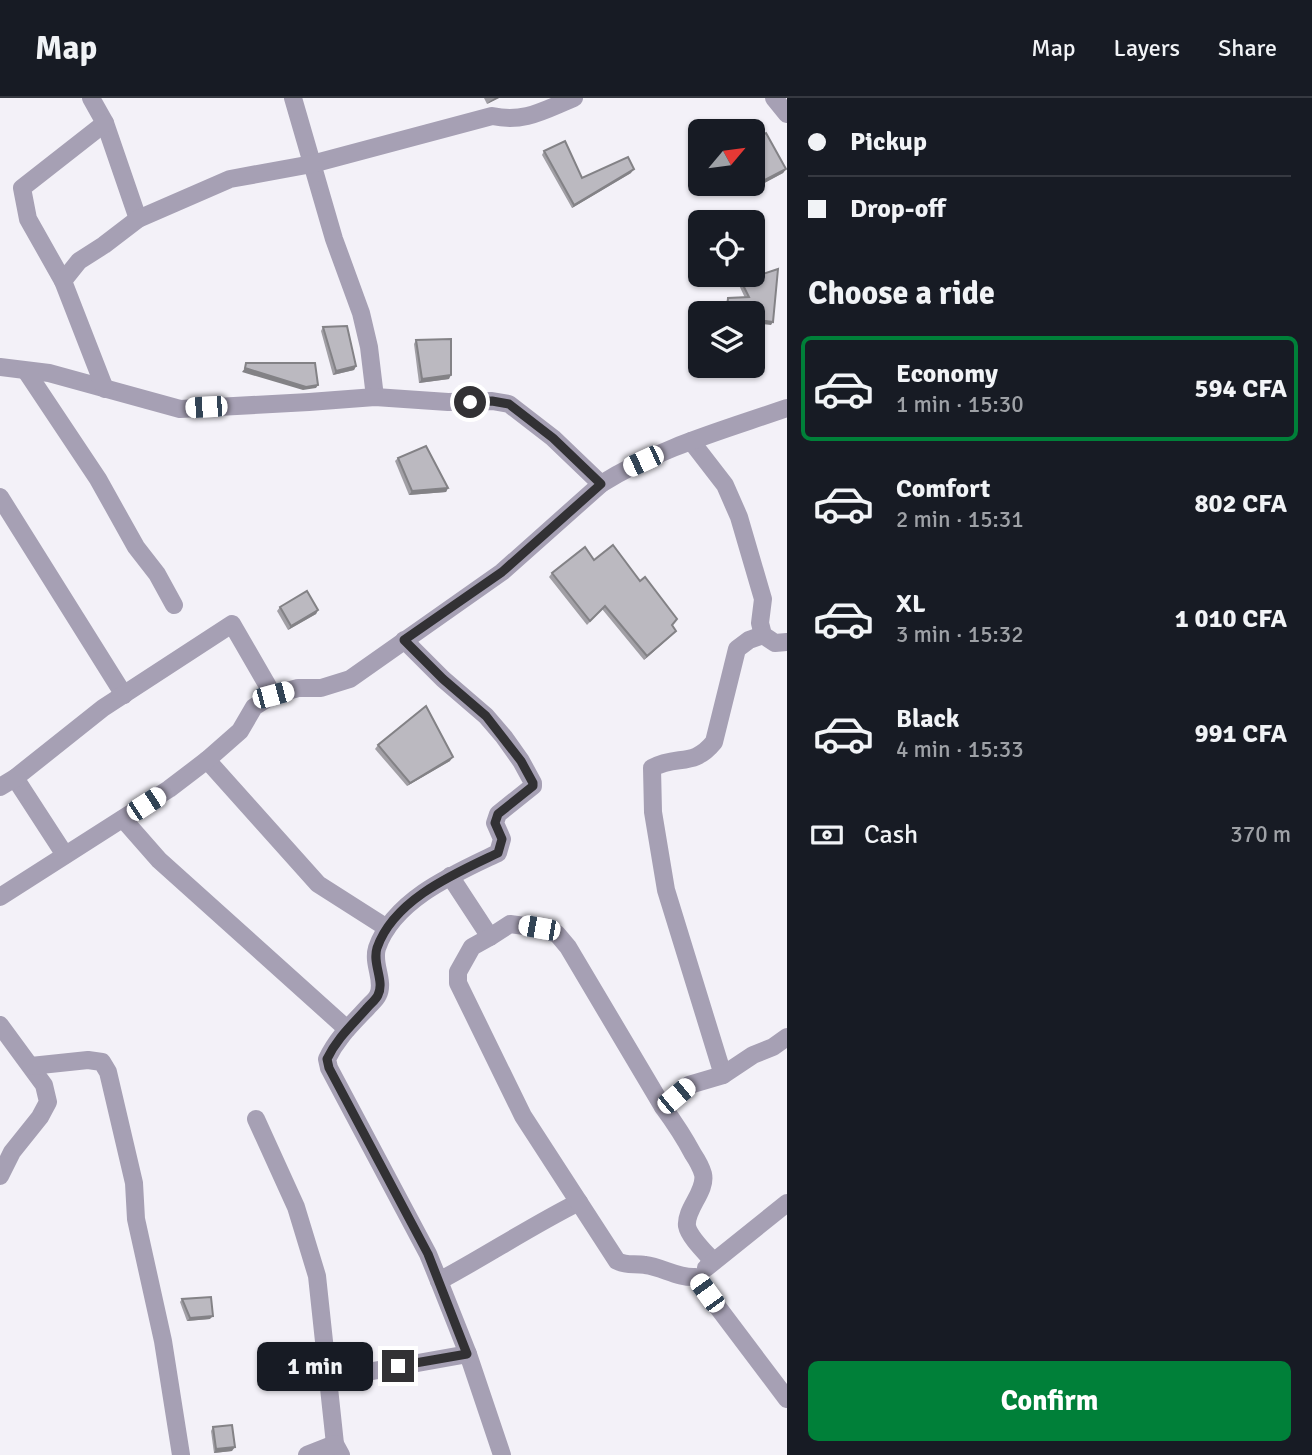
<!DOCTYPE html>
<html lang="en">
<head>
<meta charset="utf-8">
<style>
	:root { --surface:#171b24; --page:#20242c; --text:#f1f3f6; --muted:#9ea1a6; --line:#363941; --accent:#008039 }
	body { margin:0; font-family:Signika,sans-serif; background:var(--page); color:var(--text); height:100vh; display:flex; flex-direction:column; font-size:26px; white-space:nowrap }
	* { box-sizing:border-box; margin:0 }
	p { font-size:23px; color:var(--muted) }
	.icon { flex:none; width:38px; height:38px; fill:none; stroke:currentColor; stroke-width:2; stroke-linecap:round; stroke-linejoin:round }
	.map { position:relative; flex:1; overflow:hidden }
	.details { display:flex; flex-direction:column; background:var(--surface); width:525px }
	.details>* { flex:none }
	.guide { display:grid; align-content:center; height:154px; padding:0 21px; background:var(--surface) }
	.needle { width:46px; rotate:61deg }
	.buttons { position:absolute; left:688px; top:21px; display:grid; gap:14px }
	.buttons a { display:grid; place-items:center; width:77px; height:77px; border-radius:10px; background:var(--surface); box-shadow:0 2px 5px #0004; font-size:35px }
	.end { position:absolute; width:32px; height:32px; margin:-16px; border:9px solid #323134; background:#fff; box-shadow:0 0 0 4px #fff }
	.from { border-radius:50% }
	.bubble { position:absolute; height:49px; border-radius:10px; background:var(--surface); box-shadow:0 2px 5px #0004; font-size:23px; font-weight:700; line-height:49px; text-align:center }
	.car { position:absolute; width:21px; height:42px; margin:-21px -10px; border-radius:9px; box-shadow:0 0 5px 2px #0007; background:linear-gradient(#fff 24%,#345 0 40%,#fff 0 76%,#345 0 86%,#fff 0) }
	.guide b { display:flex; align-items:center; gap:24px; height:66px; font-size:26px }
	.guide b+b { border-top:2px solid var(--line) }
	.guide i { width:18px; height:18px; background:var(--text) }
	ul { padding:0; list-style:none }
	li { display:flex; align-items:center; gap:21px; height:105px; margin:0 14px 10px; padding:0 7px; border:4px solid transparent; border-radius:10px }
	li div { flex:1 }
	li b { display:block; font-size:26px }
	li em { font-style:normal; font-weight:700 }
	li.selected { border-color:var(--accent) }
	li>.icon { width:63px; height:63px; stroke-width:1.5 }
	h2 { padding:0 21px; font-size:32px; line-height:84px }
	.pay { display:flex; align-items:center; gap:18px; height:77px; padding:0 21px; font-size:26px }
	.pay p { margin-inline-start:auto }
	.button { display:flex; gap:14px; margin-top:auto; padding:14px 21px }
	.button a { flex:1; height:80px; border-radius:10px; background:var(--accent); color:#fff; font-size:28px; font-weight:700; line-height:80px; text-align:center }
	header { display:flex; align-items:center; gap:42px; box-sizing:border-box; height:98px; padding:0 35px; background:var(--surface); border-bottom:2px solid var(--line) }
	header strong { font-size:33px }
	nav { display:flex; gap:38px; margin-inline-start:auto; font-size:24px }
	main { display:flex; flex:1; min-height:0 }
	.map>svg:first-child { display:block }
</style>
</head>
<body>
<header>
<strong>Map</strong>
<nav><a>Map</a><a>Layers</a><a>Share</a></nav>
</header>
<main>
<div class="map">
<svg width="787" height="1357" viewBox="0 0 787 1357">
	<rect width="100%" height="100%" fill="#f3f1f8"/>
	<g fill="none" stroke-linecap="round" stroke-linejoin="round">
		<!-- street -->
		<g stroke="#a6a0b4" stroke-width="18">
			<path d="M91,0L105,25L138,121"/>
			<path d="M293,0L334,141L361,215L369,249L375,299"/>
			<path d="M774,0L787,16"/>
			<path d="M63,183L28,121L22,90L105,25"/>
			<path d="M0,269L49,275L180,311L309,304L375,299L448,304L492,303L509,306L553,340L601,386"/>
			<path d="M26,273L98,381L136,449L157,476L174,507"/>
			<path d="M105,291L63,183L79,163L104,147L138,121L230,81L312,66L492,18C525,25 544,12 574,0"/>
			<path d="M691,343L725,387L739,419L763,501L760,525L763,537L775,545L787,544"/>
			<path d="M0,399L124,597"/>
			<path d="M404,542L443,581L486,618L504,639L521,663L533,685V688L498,716L495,725L502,741L498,755C456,775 394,801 377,850C372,866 385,883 378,897C376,902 370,906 367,910C352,926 337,940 327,961L329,970L428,1156L439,1183C486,1158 531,1128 579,1104"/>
			<path d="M207,662L318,786L387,830"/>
			<path d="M15,680L65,757"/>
			<path d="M0,689L15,680L103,610L232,526L273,597"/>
			<path d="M123,721L159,762L347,931"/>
			<path d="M450,778L490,839"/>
			<path d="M0,799L169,691L207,662L240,633L254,609L273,597L298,590H321L350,581L502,474L601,386C658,350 724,332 787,310"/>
			<path d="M0,927L44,987L48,1004L40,1019L12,1054L0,1078"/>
			<path d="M31,968L88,962L102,964L108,974L134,1085L136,1121L163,1243L181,1357"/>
			<path d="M723,977L666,792L653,714L652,670C678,656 693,670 714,644L737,551L749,542L763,537"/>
			<path d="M663,1009L689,987L723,977L753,957L773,949L787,939"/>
			<path d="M256,1021L296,1109L317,1178L335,1346L341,1357"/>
			<path d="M713,1163C706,1155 689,1139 687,1128C685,1111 707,1093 703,1076C701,1069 697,1062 693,1056C684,1039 674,1024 663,1009L568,849L557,836L539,830L510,826L490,839L472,849L458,874V885L523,1018L617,1163C626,1168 635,1165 645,1167C662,1169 678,1180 695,1179L787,1301"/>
			<path d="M706,1170L787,1105"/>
			<path d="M439,1183L468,1256L502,1357"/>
			<path d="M328,1281L468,1256"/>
			<path d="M307,1357L335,1346"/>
		</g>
	</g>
	<!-- wall -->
	<g fill="#a19fa5">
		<path d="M484,0H499L487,6Z"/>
		<path d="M752,43L786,71L783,75L757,89L752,83Z"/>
		<path d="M544,53L582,80L631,75L572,110L542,57Z"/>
		<path d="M741,183L771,227L752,215H725L726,204L728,200H745L739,187Z"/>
		<path d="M323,229L356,268L354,272L333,277L321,233Z"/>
		<path d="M416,242L449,281L419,285L414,246Z"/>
		<path d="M398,360L448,390L446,394L409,397L395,363Z"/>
		<path d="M594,462L672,527L673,536L644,562L602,511L587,527L549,479L552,475Z"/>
		<path d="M280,509L318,512L316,516L288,532L277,513Z"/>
		<path d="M378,647L450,663L407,688L375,651Z"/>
		<path d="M182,1201L210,1221L187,1223L180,1204Z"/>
		<path d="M213,1329L232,1353L214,1355L211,1333Z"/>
	</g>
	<!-- shaded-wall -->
	<g fill="#838286">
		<path d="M495,0H499L487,6L490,3Z"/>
		<path d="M634,71L631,75L572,110L574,107Z"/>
		<path d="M786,71L783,75L757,89L759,85Z"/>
		<path d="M752,221L773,224L771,227L752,225Z"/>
		<path d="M356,268L354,272L333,277L336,273Z"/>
		<path d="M245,270L318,287L316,290L303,292L242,274Z"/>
		<path d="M451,277L449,281L419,285L422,281Z"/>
		<path d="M448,390L446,394L409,397L412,393Z"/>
		<path d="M318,512L316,516L288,532L291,528Z"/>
		<path d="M676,533L673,536L644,562L647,558Z"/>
		<path d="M453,659L450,663L407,688L410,685Z"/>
		<path d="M213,1218L210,1221L187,1223L190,1220Z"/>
		<path d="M235,1349L232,1353L214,1355L216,1351Z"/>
	</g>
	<!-- building -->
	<g fill="#bbb9c0" stroke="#838286" stroke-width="2">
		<path d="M766,35L786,71L759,85L752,75V43Z"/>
		<path d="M565,43L582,80L628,59L634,71L574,107L544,53Z"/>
		<path d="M778,171L773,224L752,221V215H727L728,200L749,199L741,183Z"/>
		<path d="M347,228L356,268L336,273L323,229Z"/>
		<path d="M451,241V277L422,281L416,242Z"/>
		<path d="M246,265H315L318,287L306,289L245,270Z"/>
		<path d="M426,348L448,390L412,393L398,360Z"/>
		<path d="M613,447L640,483L645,479L677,521L672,527L676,533L647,558L605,508L590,523L552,475L585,449L594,462Z"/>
		<path d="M307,493L318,512L291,528L280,509Z"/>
		<path d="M426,608L453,659L410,685L378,647Z"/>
		<path d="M211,1199L213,1218L190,1220L182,1201Z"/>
		<path d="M232,1327L235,1349L216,1351L213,1329Z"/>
	</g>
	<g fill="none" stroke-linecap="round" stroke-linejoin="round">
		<!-- route -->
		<path stroke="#323134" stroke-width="9" d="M398,1268L467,1256L428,1156L329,970L327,961C337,940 353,926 367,910C370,906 376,902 378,897C385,883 372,866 377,850C394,801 456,775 498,755L502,741L495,725L498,716L533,688V685L521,663L486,618L443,581L404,542L502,474L601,386L553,340L509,306L492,303L470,304"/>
	</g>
</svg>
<div class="buttons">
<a><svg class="needle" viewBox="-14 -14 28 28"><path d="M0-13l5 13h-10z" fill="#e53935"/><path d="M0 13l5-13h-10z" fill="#9ea1a6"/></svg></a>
<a><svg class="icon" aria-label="locate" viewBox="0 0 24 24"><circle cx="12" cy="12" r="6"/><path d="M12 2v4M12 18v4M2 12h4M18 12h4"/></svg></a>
<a><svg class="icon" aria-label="layers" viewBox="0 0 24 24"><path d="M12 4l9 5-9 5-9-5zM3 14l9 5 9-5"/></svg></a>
</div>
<i class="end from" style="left:470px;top:304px"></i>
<i class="end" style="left:398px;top:1268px"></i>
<div class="bubble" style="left:257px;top:1244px;width:116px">1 min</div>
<i class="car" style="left:206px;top:309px;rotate:267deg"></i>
<i class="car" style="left:643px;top:363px;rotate:245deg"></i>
<i class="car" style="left:273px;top:597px;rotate:75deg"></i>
<i class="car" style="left:146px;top:706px;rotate:57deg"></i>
<i class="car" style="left:539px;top:830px;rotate:280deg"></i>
<i class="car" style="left:676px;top:998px;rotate:50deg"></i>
<i class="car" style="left:707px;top:1195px;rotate:324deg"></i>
</div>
<section class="details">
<div class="guide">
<b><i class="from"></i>Pickup</b>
<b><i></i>Drop-off</b>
</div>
<h2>Choose a ride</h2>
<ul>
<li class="selected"><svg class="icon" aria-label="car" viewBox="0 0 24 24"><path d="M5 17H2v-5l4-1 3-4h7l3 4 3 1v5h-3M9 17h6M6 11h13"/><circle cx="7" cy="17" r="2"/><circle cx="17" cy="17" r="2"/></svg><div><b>Economy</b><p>1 min · 15:30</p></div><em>594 CFA</em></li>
<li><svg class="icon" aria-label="car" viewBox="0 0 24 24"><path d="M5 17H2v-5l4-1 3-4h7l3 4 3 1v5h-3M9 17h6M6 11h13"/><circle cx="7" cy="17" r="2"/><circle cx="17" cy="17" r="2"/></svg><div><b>Comfort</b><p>2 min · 15:31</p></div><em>802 CFA</em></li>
<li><svg class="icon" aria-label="car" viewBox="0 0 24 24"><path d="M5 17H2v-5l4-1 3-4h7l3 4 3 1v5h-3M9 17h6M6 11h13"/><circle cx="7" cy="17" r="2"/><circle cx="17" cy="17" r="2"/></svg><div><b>XL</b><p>3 min · 15:32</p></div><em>1 010 CFA</em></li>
<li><svg class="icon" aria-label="car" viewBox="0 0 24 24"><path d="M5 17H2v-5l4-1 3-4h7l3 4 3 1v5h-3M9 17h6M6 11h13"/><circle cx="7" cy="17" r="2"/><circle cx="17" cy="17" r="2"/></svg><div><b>Black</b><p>4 min · 15:33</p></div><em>991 CFA</em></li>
</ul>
<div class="pay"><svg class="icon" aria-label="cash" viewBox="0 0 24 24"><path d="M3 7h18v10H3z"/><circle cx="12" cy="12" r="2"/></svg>Cash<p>370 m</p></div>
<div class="button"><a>Confirm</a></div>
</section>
</main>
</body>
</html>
